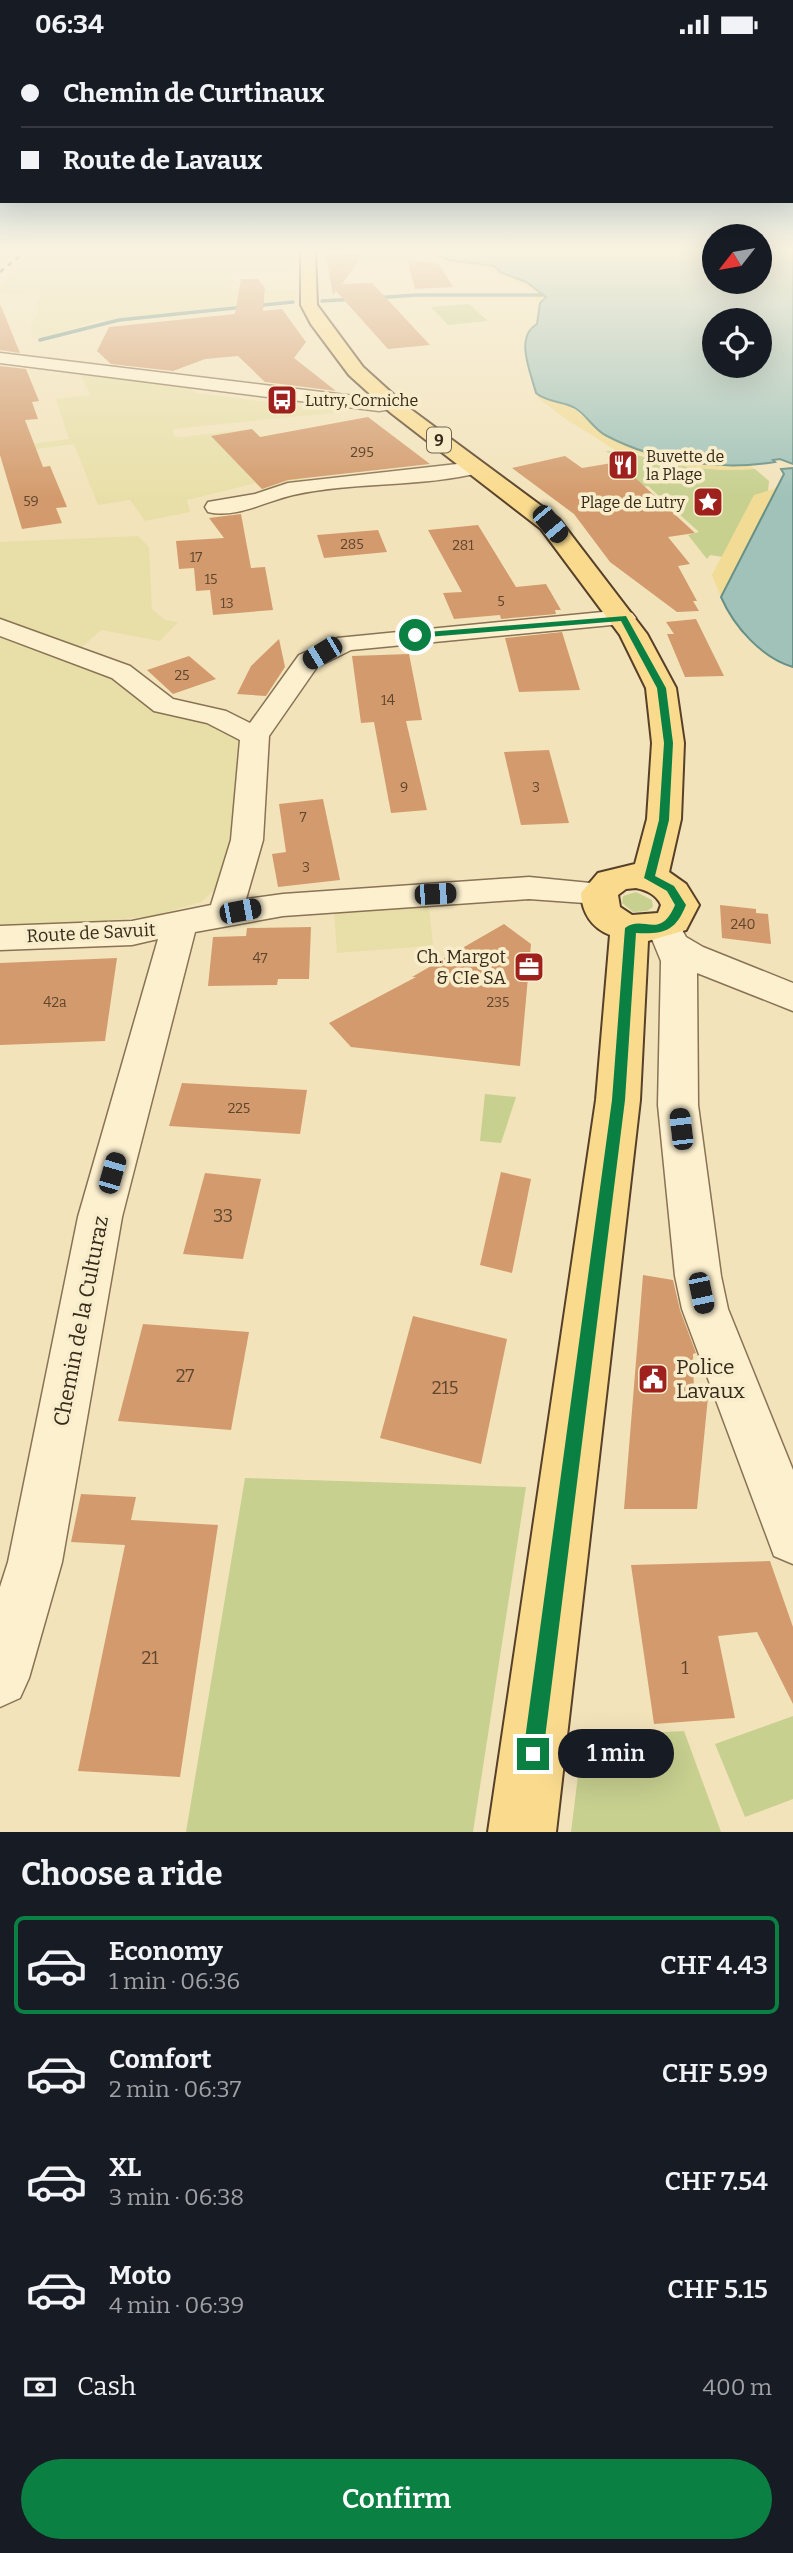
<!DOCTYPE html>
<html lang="en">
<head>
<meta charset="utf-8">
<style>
	:root { --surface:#171b24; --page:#20242c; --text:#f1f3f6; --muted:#9ea1a6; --line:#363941; --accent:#0b8043 }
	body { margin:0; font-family:Bitter,serif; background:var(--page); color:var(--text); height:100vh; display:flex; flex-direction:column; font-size:26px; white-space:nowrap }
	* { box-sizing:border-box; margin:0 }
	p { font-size:23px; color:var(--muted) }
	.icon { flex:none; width:38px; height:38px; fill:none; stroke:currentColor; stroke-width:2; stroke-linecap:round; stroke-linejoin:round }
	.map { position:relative; height:1783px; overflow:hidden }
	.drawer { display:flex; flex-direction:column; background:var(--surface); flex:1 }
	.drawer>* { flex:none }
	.hud { position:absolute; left:0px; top:0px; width:794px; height:154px; box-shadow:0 7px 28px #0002; display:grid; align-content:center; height:154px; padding:0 21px; background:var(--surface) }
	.needle { width:46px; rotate:239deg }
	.fabs { position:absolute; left:702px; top:175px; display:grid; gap:14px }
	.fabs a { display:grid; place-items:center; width:70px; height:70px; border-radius:50%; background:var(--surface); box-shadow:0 7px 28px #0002; font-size:35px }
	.end { position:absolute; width:32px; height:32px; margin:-16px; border:9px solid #0b8043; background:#fff; box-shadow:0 0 0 4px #fff }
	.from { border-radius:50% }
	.bubble { position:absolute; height:49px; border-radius:24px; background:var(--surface); box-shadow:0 7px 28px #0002; font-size:23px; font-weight:600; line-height:49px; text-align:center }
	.car { position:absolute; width:21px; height:42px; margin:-21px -10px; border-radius:9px; box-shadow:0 0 5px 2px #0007; background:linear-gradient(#222 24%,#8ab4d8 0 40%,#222 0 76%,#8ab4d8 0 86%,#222 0) }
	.hud b { display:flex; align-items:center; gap:24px; height:66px; font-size:26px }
	.hud b+b { border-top:2px solid var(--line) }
	.hud i { width:18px; height:18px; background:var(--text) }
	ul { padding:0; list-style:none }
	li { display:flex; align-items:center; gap:21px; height:98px; margin:0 14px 10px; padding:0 7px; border:4px solid transparent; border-radius:10px }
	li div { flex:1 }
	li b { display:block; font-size:26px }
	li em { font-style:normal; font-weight:600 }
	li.on { border-color:var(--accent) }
	li>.icon { width:63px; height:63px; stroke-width:1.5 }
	h2 { padding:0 21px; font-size:32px; line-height:84px }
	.pay { display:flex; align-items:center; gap:18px; height:77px; padding:0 21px; font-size:26px }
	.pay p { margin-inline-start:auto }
	.action { display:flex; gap:14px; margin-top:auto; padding:14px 21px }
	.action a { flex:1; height:80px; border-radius:42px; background:var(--accent); color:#fff; font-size:28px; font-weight:600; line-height:80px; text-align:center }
	.status { display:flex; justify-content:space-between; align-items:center; height:49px; padding:0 35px; background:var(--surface); direction:ltr }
	.status svg { height:19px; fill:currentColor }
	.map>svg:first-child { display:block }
</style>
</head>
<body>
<div class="status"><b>06:34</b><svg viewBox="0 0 49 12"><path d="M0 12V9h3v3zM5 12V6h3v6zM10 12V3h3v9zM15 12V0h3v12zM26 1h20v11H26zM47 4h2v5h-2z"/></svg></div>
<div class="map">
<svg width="793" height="1783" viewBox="0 0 793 1783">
	<rect width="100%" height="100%" fill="#f2e3bb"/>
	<!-- farmland -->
	<g fill="#e8dfa8">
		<path d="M39,200H298L295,224H235L231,240L296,241V250L96,272L49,287L35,289L30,287L31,276L39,261L35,260L41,246L0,245V238Z"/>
		<path d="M79,322L186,335L196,344L304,358L342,357V363L173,380L174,387L181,388L252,380L306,432L263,441L256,434L187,451L190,463L145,472L130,451L98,456L74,395L0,405V399L69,390L56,350L90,346Z"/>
		<path d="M138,487L149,498L152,560L165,571L178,573L160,592L101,581L71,608L220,675L240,687L244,708L237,788L224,832L201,853L153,867L0,882V493Z"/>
		<path d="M429,858L433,896L430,897L337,904L334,864Z"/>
	</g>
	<!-- green -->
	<g fill="#c7d08f">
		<path d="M469,255L488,272L448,276L431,258Z"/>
		<path d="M606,402C636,402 650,412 677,416C703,421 729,421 755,420L769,432L768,442L754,447L723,508L710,506L707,510L688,486L699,483L648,437L638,438L628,429L637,427Z"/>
		<path d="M636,843L652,851L653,858L647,862L633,863L622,854L623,847Z"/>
		<path d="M485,1045L516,1048L501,1094L480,1092Z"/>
		<path d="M245,1429L526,1438L473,1783H186Z"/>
		<path d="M793,1667V1750L745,1768L715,1695Z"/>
		<path d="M684,1682L721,1783H571L583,1687Z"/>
	</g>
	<!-- sand -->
	<g fill="#f1db95">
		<path d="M419,200H427L448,211L494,217L500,223L526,233L546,249L535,254L536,243C518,235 500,225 481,219C458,212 438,214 419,200Z"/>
		<path d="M536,344C549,355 572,353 581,366L632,397L697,413L751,417L755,420L719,421L675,416L634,403L617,402L566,370L538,349Z"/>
		<path d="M777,439L725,539L721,548L712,526L754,446Z"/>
	</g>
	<!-- water -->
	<g fill="#a0c2b9" stroke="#679087" stroke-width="2" fill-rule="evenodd">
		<path d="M428,200H714V233H760V200H793V415L780,410L773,411L775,413C720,422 657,413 607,387C594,381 587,366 575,359C563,352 548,354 536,344C531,324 514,288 537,275L540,254L546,248L526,233L500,223L494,217L448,211ZM714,271H760V317H714Z"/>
		<path d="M793,419V618C762,609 734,578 721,548L784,425L781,420Z"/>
	</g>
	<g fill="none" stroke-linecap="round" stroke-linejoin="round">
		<!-- stream -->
		<g stroke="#679087" stroke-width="3.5">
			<path d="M373,249L417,246H543"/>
			<path d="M322,252L355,250"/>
			<path d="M40,291L119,271L293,253"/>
		</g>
	</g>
	<!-- building -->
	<g fill="#d39b6d">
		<path d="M363,205L342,235L372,234L430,296L388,300L336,242L333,246L326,206Z"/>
		<path d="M407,209L439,215L453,238L415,240Z"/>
		<path d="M241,230H258L265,239L263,262L282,260L306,293L294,309L336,342L265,333L238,307L205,310L173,322L111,315L97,302L109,278L235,265Z"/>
		<path d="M0,257H1L20,304L0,301Z"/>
		<path d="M0,317L26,320L39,352L32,353L38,370L25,371L43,418L50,417L67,458L56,459L62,474L22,480L0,406Z"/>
		<path d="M368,368L430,415L288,431L262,440L211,387L252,380L260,388Z"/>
		<path d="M565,407L582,419L618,413L695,484L668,488L690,515L678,517L697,552H693L699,562L677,563L610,513L574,465L512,419Z"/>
		<path d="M241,465L251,519L265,518L273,561L213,566L210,541L196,542L194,519L179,520L176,492L224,489L209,469Z"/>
		<path d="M478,476L516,538L546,535L561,561H555L556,565L501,570L500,566L454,570L443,544L462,543L428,481Z"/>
		<path d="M378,481L387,503L324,509L317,486Z"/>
		<path d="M696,570L724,627L685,628L667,585H674L666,573Z"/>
		<path d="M562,583L580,641L519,643L505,589Z"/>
		<path d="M279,590L285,618L266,647L237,645L251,617Z"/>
		<path d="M409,605L422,671L406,672L427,761L391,764L374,673L361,674L352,607Z"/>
		<path d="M189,607L216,630L173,645L147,621Z"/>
		<path d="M549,701L569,774L521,776L504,703Z"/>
		<path d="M323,750L340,831L278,838L272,805L286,803L279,755Z"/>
		<path d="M720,856L756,860V864L768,865L771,895L722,889Z"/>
		<path d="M504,875L531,895L520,1017L351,998L329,974L416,928H412Z"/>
		<path d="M311,878L309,930H278L277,936L208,937L213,888L246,887L247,879Z"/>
		<path d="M117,909L105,992L0,996V914Z"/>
		<path d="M182,1034L307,1041L300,1085L169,1077Z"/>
		<path d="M501,1123L531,1130L512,1224L480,1216Z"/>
		<path d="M205,1124L261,1130L243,1210L183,1205Z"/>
		<path d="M643,1226L673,1231L680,1261L696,1304L693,1305L694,1345L708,1348L697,1460H624Z"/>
		<path d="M413,1267L507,1290L481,1415L380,1389Z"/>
		<path d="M143,1275L249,1283L231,1381L118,1372Z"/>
		<path d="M81,1445L136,1448L131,1471L218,1476L180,1728L78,1722L125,1496L71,1493Z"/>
		<path d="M770,1512L793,1578V1655L757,1583L718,1587L735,1669L654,1675L631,1516Z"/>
	</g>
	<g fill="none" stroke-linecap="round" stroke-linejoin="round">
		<!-- minor casing -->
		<g stroke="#8a7254" stroke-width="3">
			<g id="minor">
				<path d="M0,304L379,350L392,349L401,355L399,359L379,362L0,314Z"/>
				<path d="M475,413L482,415L485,419L482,423C421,439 355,432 293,446C266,452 236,470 208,463L205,458L208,453L255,445L288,434Z"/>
				<path d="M623,561L632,564L636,569L632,574L351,601L317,618L269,687L263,791L246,850L283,845L529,828L611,836L616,844L611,852L599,855L529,850L283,867L195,883L122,1168L62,1513L29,1629L20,1649L0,1658V1538L8,1513L78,1168L158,890L132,896L0,901V877L132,872L211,856L231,791L240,691L207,674L154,662L112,629L0,587V570L130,617L173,650L226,662L250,674L299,606L337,589Z"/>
				<path d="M664,866L676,870L686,888L703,898L793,934V962L697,924L698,1056L721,1227L728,1260L793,1421V1515L774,1507L682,1260L675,1227L658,1056L661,912L647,878L652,870Z"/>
			</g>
		</g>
		<!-- major casing -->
		<g stroke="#574029" stroke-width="4">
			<path id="major" d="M301,200H315L317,256L363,318L405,356L559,470L647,585L676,639L684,694L681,770L669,823L686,835L699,856L686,881L648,892L640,1051L556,1783H488L596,1051L610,886C592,879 582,864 581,844L598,824L635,815L647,770L652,694L646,639L620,586L541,480L391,364L349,326L311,275L301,256ZM636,839C646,841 657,846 661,856L658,864L632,866L620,858L618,846L626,840Z"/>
		</g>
		<!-- minor -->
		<use href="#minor" fill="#fcf0cf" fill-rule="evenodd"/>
		<!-- major -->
		<use href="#major" fill="#fadb8e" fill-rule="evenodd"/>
		<!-- rail -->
		<path stroke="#38291a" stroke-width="2.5" stroke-dasharray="5 5" stroke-linecap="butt" d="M0,223L28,200"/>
	</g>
	<!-- sky -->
	<linearGradient id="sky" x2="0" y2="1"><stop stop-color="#8bbad5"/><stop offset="0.45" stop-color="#f9f2e0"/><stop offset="1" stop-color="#f9f2e0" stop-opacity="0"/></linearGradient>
	<rect width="793" height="449" fill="url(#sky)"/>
	<!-- route -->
	<path fill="#0b8043" d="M626,567L666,639L673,694L669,771L655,827L674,837L686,856C675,883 664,885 636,884L625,1051L543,1705L540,1712L533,1715L526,1712L523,1705L612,1051L625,879C643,865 660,892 675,856L667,842L644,829L659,771L664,694L657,639L621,572L415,589L411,586L415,584Z"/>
	<!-- icons -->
	<defs>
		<g id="bus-square" transform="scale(1.575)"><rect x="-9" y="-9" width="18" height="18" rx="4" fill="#9e211e" stroke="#f8edcb"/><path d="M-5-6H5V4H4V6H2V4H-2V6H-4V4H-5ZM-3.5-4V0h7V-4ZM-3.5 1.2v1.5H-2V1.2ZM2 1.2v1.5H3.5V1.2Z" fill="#fff"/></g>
		<g id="restaurant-square" transform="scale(1.575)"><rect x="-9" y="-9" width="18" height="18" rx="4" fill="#9e211e" stroke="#f8edcb"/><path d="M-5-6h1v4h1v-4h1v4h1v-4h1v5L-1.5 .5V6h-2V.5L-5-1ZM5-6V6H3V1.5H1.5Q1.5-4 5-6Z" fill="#fff"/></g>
		<g id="sight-square" transform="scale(1.575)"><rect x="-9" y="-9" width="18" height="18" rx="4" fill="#9e211e" stroke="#f8edcb"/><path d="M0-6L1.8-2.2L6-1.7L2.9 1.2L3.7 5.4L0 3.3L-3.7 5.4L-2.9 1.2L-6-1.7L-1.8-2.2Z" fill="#fff"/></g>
		<g id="office-square" transform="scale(1.575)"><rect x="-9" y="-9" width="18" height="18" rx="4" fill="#9e211e" stroke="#f8edcb"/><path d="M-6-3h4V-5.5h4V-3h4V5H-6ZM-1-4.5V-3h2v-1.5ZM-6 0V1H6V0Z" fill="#fff"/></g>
		<g id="civic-square" transform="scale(1.575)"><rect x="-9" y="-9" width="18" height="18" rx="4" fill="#9e211e" stroke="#f8edcb"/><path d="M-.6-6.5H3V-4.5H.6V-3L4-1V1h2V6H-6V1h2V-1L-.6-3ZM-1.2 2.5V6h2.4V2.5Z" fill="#fff"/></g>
	</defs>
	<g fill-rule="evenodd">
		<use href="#bus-square" x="282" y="351"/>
		<use href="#restaurant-square" x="623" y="416"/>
		<use href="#sight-square" x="708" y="453"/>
		<use href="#office-square" x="529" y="918"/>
		<use href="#civic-square" x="653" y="1330"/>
	</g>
	<g text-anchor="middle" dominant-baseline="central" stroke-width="7" stroke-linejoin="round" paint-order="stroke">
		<!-- number labels -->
		<g font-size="14" fill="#5f462f">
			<text x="362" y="403">295</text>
			<text x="31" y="452">59</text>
			<text x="352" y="495">285</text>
			<text x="463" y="496">281</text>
			<text x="196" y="508">17</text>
			<text x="211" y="530">15</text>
			<text x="501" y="552">5</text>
			<text x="227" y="554">13</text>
			<text x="182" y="626">25</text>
			<text x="388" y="651">14</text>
			<text x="404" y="738">9</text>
			<text x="536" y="738">3</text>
			<text x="303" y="768">7</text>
			<text x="306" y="818">3</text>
			<text x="743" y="875">240</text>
			<text x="260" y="909">47</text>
			<text x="55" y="953">42a</text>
			<text x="498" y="953">235</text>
			<text x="239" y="1059">225</text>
		</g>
		<!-- far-poi labels -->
		<g font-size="16" fill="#38291a" stroke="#f8edcb" text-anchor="start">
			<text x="305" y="351">Lutry, Corniche</text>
			<text x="646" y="407">Buvette de<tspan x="646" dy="18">la Plage</tspan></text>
			<text x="685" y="453" text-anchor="end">Plage de Lutry</text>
		</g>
		<!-- shield labels -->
		<rect fill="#f8edcb" stroke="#72644f" stroke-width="2" x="427" y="378.5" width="24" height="25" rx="5"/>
		<g font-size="16" font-weight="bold" fill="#38291a">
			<text x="439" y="391">9</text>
		</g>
		<!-- street labels -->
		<g font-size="18" fill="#38291a" stroke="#f8edcb">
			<text transform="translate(91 884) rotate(-3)">Route de Savuit</text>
		</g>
		<!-- poi labels -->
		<g font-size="18" fill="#38291a" stroke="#f8edcb" text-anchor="end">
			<text x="506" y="908">Ch. Margot<tspan x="506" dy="21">&amp; CIe SA</tspan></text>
		</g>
		<!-- near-number labels -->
		<g font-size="18" fill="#5f462f">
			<text x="223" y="1167">33</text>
			<text x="185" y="1327">27</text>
			<text x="445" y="1339">215</text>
			<text x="150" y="1609">21</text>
			<text x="685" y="1619">1</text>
		</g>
		<!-- near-street labels -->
		<g font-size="21" fill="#38291a" stroke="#f8edcb">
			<text transform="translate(81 1272) rotate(-79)">Chemin de la Culturaz</text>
		</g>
		<!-- near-poi labels -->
		<g font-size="21" fill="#38291a" stroke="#f8edcb" text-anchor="start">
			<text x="676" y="1318">Police<tspan x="676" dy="24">Lavaux</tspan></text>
		</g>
	</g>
</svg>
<div class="fabs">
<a><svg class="needle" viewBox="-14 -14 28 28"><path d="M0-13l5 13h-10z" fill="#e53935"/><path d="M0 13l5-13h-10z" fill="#9ea1a6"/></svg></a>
<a><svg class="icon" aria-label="locate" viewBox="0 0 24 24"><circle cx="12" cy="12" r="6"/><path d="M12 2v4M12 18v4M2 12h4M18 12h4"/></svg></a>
</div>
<i class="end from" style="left:415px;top:586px"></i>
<i class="end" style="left:533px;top:1705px"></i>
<div class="bubble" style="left:558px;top:1680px;width:116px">1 min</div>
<i class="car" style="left:550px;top:475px;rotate:140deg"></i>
<i class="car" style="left:322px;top:604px;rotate:239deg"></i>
<i class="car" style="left:435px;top:845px;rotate:87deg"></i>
<i class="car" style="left:240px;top:862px;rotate:79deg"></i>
<i class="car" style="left:681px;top:1080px;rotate:353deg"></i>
<i class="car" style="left:112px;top:1124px;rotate:16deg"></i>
<i class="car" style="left:701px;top:1244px;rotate:168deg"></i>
<div class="hud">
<b><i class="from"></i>Chemin de Curtinaux</b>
<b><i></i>Route de Lavaux</b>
</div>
</div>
<section class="drawer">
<h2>Choose a ride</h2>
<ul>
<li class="on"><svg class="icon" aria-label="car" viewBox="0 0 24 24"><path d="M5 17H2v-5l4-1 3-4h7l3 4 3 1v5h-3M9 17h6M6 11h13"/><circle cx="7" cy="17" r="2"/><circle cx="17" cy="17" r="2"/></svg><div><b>Economy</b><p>1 min · 06:36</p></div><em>CHF 4.43</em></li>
<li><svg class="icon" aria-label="car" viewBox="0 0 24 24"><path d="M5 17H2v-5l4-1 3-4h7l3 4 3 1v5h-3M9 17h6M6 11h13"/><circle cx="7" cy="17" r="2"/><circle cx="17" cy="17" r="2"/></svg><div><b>Comfort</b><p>2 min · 06:37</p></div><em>CHF 5.99</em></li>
<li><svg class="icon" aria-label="car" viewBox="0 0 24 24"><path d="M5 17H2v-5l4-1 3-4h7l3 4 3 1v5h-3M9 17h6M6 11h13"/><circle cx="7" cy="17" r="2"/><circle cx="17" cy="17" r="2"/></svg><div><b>XL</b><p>3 min · 06:38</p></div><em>CHF 7.54</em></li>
<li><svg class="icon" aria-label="car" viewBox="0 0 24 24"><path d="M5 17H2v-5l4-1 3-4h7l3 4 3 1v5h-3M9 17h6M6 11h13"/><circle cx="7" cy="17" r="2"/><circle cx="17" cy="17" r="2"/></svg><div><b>Moto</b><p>4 min · 06:39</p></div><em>CHF 5.15</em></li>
</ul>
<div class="pay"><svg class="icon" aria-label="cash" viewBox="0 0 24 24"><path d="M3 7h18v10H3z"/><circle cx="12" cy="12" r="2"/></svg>Cash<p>400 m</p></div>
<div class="action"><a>Confirm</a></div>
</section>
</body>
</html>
